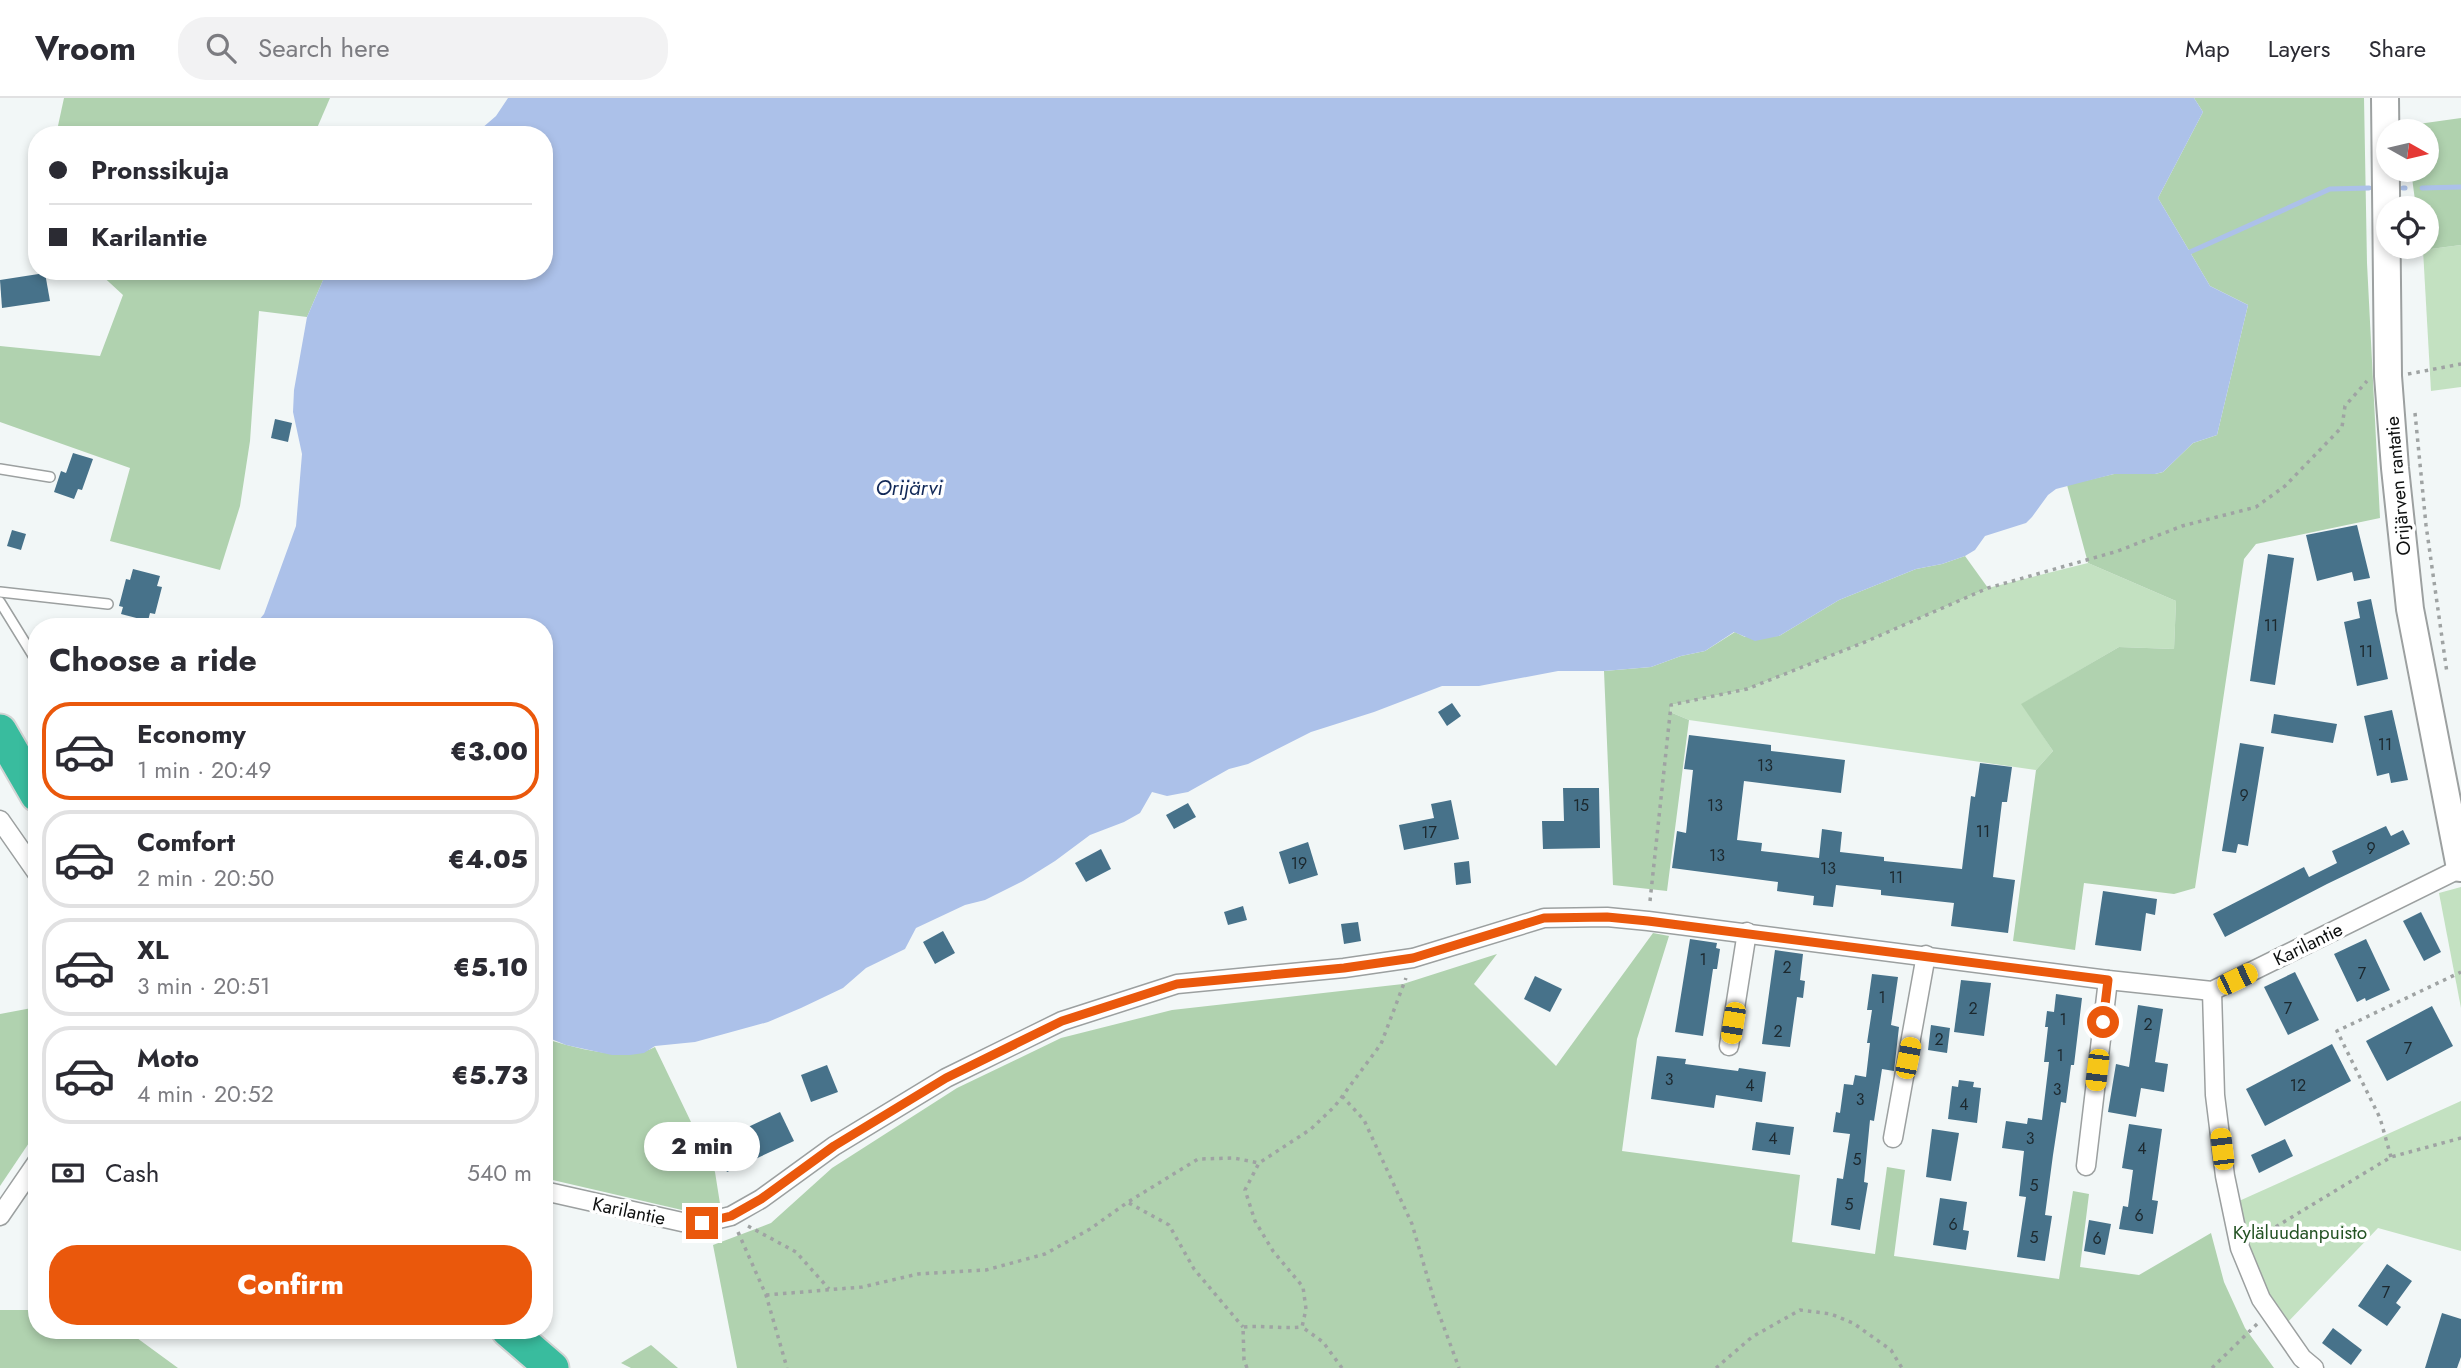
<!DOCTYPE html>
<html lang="en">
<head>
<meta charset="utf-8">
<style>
	:root { --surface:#fff; --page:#f2f2f3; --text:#2b2b33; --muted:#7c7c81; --line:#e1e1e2; --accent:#ea580c }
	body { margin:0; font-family:Jost,sans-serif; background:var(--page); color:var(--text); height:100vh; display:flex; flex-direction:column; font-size:26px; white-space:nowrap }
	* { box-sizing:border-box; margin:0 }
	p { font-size:23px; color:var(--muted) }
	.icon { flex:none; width:38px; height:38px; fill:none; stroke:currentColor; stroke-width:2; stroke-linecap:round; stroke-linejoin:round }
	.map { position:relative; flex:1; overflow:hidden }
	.details { position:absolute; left:28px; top:520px; width:525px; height:721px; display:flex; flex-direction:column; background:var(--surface); border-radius:28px; box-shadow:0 4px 10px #0003 }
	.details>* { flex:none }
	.guide { position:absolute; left:28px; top:28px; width:525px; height:154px; border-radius:28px; box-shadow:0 4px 10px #0003; display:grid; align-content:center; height:154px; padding:0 21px; background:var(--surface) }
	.needle { width:46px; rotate:98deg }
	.tools { position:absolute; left:2376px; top:21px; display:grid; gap:14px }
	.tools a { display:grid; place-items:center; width:63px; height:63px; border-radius:50%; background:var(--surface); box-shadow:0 4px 10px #0003; font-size:35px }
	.end { position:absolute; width:32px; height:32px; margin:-16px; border:9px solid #ea580c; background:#fff; box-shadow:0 0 0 4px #fff }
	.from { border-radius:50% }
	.bubble { position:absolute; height:49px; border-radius:24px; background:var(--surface); box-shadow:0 4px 10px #0003; font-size:23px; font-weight:800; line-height:49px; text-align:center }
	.car { position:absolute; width:21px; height:42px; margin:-21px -10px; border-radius:9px; box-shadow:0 0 5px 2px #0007; background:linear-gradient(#f5c518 24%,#345 0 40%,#f5c518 0 76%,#345 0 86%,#f5c518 0) }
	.guide b { display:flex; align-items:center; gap:24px; height:66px; font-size:26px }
	.guide b+b { border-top:2px solid var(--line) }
	.guide i { width:18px; height:18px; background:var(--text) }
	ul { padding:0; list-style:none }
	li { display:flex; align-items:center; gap:21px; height:98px; margin:0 14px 10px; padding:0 7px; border:4px solid var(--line); border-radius:28px }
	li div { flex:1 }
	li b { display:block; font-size:26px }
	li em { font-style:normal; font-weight:800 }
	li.selected { border-color:var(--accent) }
	li>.icon { width:63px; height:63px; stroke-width:1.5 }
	h2 { padding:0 21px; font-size:32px; line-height:84px }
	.pay { display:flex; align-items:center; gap:18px; height:77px; padding:0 21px; font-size:26px }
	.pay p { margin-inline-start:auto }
	.button { display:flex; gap:14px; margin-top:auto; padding:14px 21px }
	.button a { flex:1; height:80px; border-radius:28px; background:var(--accent); color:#fff; font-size:28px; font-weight:800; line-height:80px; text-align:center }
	header { display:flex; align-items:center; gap:42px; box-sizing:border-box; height:98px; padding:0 35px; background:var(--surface); border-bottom:2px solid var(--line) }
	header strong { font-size:33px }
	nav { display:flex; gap:38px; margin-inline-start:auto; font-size:24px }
	.search { width:490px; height:63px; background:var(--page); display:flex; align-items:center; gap:18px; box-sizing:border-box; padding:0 24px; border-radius:28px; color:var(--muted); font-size:26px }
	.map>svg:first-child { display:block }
</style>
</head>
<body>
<header>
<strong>Vroom</strong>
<div class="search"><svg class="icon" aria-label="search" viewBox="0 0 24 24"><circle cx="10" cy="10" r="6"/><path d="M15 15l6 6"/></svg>Search here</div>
<nav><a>Map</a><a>Layers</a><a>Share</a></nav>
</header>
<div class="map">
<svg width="2461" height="1270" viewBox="0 0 2461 1270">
	<rect width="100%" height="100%" fill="#f2f7f7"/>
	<!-- green -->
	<g fill="#c3e1c1">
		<path d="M2461,147V289L2431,293L2423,152Z"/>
		<path d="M2088,465L2176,503L2174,551L2119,549L2022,606L2053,653L2036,672L1689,622L1670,614L1671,607L1747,591L1865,544L1988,490Z"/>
		<path d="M2461,789V910L2439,795Z"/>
		<path d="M2461,1003V1153L2378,1130L2285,1227C2258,1185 2250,1152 2239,1103Z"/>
	</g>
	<!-- forest -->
	<g fill="#b0d2af">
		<path d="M64,0H330L314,37H56Z"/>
		<path d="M2194,0H2364L2367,165L2380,420L2256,446L2244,461L2195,790L2174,796L2084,785L2075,852L2013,843L2036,672L2053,653L2021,606L2119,549L2174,551L2176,503L2088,465L2067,387L2114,376H2155L2163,374L2193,345L2217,337L2248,207L2210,188L2158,100L2203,14Z"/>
		<path d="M2461,20V147L2423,152L2422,149H2427V110H2416L2411,72H2427V33H2405L2404,28Z"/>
		<path d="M97,173H327L307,219L259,213L250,343L240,408L220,472L110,443L130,370L0,324V248L100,258L123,197Z"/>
		<path d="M1965,458L1988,490L1865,544L1747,591L1671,607L1670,614L1689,622L1667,793L1613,787L1604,573L1651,569L1681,558L1705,553L1735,534L1745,539L1779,538L1839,502L1916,471L1942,466Z"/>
		<path d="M1653,835L1669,838L1637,941L1622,1053L1800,1077L1792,1144L1875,1156L1887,1069L1905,1072L1894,1158L2059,1181L2073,1093L2089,1096L2080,1169L2139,1177L2211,1135L2224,1184L2245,1230L2274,1270H737L713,1147L771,1125L832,1070L957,990L1061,940L1172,912L1403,886L1497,856L1474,886L1556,968Z"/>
		<path d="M37,909V1033L0,1088V916Z"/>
		<path d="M549,942C580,951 626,964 655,949L715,1074L721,1112L695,1115L544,1080V1004Z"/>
		<path d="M0,1212H37V1232H126L178,1270H0Z"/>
		<path d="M651,1247L678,1270H631L621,1265Z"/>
	</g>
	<!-- water -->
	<path fill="#acc1e9" d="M508,0H2194L2203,14L2158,100L2210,188L2248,207L2217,337L2193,345L2163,374L2155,376H2114L2056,391L2048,397L2032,419L2026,425L1985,438L1975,452L1965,458L1942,466L1916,471L1839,502L1779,538L1755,543L1734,534L1705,553L1681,558L1651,569L1604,573H1558L1479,588H1442L1374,614L1311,634L1248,666L1229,671L1188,694L1167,698L1152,694L1140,715L1124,724L1090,737L1055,763L1023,783L985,802L965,807L916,830L905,851L866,870L843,890L801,910L768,924L695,944L655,948L644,955L630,957H612L566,947L544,938V528H254L264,516L296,428L302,356L293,314L294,292L307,219L327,173H544V37H474L496,18Z"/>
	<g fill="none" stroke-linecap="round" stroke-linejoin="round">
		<!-- stream -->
		<g stroke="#acc1e9" stroke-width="5">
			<path d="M2403,90H2405"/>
			<path d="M2422,90L2461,89"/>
			<path d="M2190,154L2330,91L2369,90"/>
		</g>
	</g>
	<!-- building -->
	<g fill="#47728a">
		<path d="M45,175L50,203L2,210L0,182Z"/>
		<path d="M275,321L292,325L288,344L271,340Z"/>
		<path d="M73,355L93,361L82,392L78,391L74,401L54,394L61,373L66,375Z"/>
		<path d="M2357,427L2370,480L2354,483L2352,474L2317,483L2306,437Z"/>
		<path d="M12,432L26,436L21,452L7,448Z"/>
		<path d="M2268,456L2294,460L2275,587L2250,583Z"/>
		<path d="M133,471L160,478L157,488L162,489L155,516L150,515L148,523L121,516L123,509L119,508L126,481L130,482Z"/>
		<path d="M2371,501L2388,581L2357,588L2344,524L2360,520L2357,504Z"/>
		<path d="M1452,605L1461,618L1447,628L1438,614Z"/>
		<path d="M2392,612L2408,682L2391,685L2389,675L2377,678L2364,618Z"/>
		<path d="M2274,616L2337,626L2333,645L2271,635Z"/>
		<path d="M1689,637L1771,647V653L1845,662L1841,695L1744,683L1737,742L1762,745L1761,753L1819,760L1822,731L1842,734L1840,754L1884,759V763L1962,771L1971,698L1975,699L1980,665L2012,669L2007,704H2002L1993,779L2015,782L2008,835L1951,828L1954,805L1881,797V792L1836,787L1833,809L1813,807L1814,798L1777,793L1778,784L1672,770L1677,733L1686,735L1693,672L1684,671Z"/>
		<path d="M2240,645L2264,649L2248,748L2238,746L2236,755L2222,753Z"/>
		<path d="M1563,690H1599L1600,750L1543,751L1542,723H1564Z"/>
		<path d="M1451,702L1459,741L1404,752L1399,727L1434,720L1431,706Z"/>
		<path d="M1188,705L1196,719L1174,731L1166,717Z"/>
		<path d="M2386,728L2391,738L2403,732L2410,746L2327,786L2225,839L2213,816L2304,769L2309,779L2337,765L2332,753Z"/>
		<path d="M1308,744L1318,777L1289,786L1279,754Z"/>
		<path d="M1101,751L1111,771L1086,784L1075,765Z"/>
		<path d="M1469,763L1471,785L1456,787L1454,765Z"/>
		<path d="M2103,793L2157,801L2155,817L2146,815L2141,853L2095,847Z"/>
		<path d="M1243,808L1247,822L1228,827L1224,814Z"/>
		<path d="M2421,814L2441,854L2424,863L2403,823Z"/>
		<path d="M1358,824L1361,843L1344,846L1341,826Z"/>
		<path d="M943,833L955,855L935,866L923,844Z"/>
		<path d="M1690,841L1717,845L1716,850L1720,851L1717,871H1713L1703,938L1675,934Z"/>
		<path d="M2366,841L2390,892L2366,903L2365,900L2357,904L2334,856Z"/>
		<path d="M1775,852L1803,856L1800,882L1805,883L1803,900L1797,899L1790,949L1762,946Z"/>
		<path d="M2295,874L2319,922L2288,937L2264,889Z"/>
		<path d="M1872,876L1898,879L1891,927L1899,929L1894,973L1882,971L1874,1023L1870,1022L1864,1084L1868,1085L1860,1132L1831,1127L1837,1080L1843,1081L1850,1036L1833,1034L1836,1014L1840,1015L1844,986L1853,987L1855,977L1866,979L1870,945H1867L1872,912H1867Z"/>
		<path d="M1535,878L1562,891L1550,914L1524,901Z"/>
		<path d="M1961,882L1991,885L1984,938L1954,934Z"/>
		<path d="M2056,896L2082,900L2074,967H2071L2066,1005L2061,1004L2053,1057L2045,1117L2052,1118L2045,1163L2017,1159L2026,1099L2019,1098L2024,1053L2002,1050L2006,1023L2027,1026L2028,1020L2042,1022L2049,964H2044L2048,929H2045L2047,913L2054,914Z"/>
		<path d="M2138,907L2163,911L2155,964L2168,966L2164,994L2141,990L2136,1019L2108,1014L2116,966L2129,969Z"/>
		<path d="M2432,908L2453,948L2387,983L2366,943Z"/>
		<path d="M1931,927L1950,930L1947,955L1928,952Z"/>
		<path d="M2332,946L2351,983L2265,1028L2246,991Z"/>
		<path d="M1657,958L1686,961L1685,966L1738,973L1739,970L1766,974L1762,1004L1716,997L1714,1010L1651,1001Z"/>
		<path d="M827,967L838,994L811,1004L801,977Z"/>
		<path d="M1959,982L1974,984L1973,989L1981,990L1977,1025L1948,1021L1952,988L1958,989Z"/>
		<path d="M780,1014L794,1043L727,1074L714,1045Z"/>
		<path d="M1756,1024L1794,1029L1790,1057L1752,1052Z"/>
		<path d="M2129,1026L2162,1031L2152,1102L2158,1103L2153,1136L2119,1131L2123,1108L2128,1109L2133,1072L2122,1070Z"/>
		<path d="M1932,1031L1959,1035L1951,1083L1926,1079Z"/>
		<path d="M2285,1041L2293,1058L2259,1075L2251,1057Z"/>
		<path d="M1940,1100L1967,1104L1963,1132L1969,1133L1966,1152L1933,1147Z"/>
		<path d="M2089,1122L2111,1126L2105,1157L2084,1153Z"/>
		<path d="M2387,1166L2412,1183L2396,1205L2401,1209L2387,1228L2358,1208Z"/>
		<path d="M2442,1215L2461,1221V1259L2457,1270H2425Z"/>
		<path d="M2333,1230L2362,1252L2351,1267L2322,1245Z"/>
	</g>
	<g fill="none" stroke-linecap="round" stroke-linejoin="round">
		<!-- lane casing -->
		<g stroke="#9ca0a0" stroke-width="12">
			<g id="lane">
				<path d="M0,371L50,379"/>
				<path d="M0,494L108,506"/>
				<path d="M0,504L37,564"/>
			</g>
		</g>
		<!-- street casing -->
		<g stroke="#9ca0a0" stroke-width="21">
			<g id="street">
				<path d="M0,722L37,775"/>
				<path d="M2212,893L2215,997L2225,1078L2240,1150L2261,1201L2302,1260L2314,1270"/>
				<path d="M1729,948L1747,834"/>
				<path d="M1893,1040L1926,857"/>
				<path d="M2086,1068L2108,882"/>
				<path d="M544,1093L682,1124L702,1125L731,1118L761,1101L834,1048L946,980L1062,923L1177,886L1344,870L1413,860L1544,820L1607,819L1648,823L2108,882L2212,893L2461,770"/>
				<path d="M0,1118L37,1064"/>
			</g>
		</g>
		<!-- secondary casing -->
		<g stroke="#9ca0a0" stroke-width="30">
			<path id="secondary" d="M2385,0L2388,278L2395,370L2410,511L2460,770"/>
		</g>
		<!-- highway casing -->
		<g stroke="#d3d4d4" stroke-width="37">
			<g id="highway">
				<path d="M0,633L37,697"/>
				<path d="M508,1232L552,1270"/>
			</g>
		</g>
		<!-- path -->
		<g stroke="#9fa3a3" stroke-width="3.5" stroke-dasharray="3.5 5" stroke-linecap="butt">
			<path d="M2408,276L2461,266"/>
			<path d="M2415,315L2426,427L2447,575"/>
			<path d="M1650,803L1671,607L1747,591L1865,544L1988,490L2118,453L2182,428L2256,409L2285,388L2342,329L2345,308L2367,283"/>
			<path d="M1342,998L1364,1022L1412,1126L1435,1205L1459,1270"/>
			<path d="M2391,1059L2380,1020L2337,933L2461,874"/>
			<path d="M1129,1105L1169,1127L1194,1171L1243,1229"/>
			<path d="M748,1128L796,1154L829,1191"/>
			<path d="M738,1134L766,1197L787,1270"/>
			<path d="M2254,1142L2391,1059L2461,1040"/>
			<path d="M766,1197L862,1189L918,1176L986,1172L1045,1156L1090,1131L1128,1104L1198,1061L1234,1060L1259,1065"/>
			<path d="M1247,1270L1244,1262L1243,1229C1262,1227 1281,1231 1301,1229"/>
			<path d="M1342,1270L1323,1244L1302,1229L1306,1211L1303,1189L1273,1153L1255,1123L1245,1092L1259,1065L1311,1031L1335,1008L1381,946L1406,880"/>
			<path d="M1716,1270L1752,1239L1800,1212L1831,1216L1853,1225L1891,1252L1902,1270"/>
			<path d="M2212,1270L2258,1225"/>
		</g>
		<!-- lane -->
		<use href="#lane" stroke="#fff" stroke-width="9"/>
		<!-- street -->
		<use href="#street" stroke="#fff" stroke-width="18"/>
		<!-- secondary -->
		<use href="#secondary" stroke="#fff" stroke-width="26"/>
		<!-- highway -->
		<use href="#highway" stroke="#39bc9e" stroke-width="33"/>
	</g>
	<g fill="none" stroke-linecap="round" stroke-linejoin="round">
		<!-- route -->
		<path stroke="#ea580c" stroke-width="9" d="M702,1125L731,1118L761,1101L834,1048L946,980L1062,923L1177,886L1344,870L1413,860L1544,820L1607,819L1648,823L2108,882L2103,924"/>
	</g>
	<g text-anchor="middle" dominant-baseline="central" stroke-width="7" stroke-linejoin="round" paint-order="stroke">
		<!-- number labels -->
		<g font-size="16" fill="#1c282e">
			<text x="2271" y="527">11</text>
			<text x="2366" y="553">11</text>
			<text x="2385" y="646">11</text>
			<text x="1765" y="667">13</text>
			<text x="2244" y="697">9</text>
			<text x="1581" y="707">15</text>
			<text x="1715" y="707">13</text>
			<text x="1983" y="733">11</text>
			<text x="1429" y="734">17</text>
			<text x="2371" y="750">9</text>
			<text x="1717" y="757">13</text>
			<text x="1299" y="765">19</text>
			<text x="1828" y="770">13</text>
			<text x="1896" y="779">11</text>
			<text x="1703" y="861">1</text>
			<text x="1787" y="869">2</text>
			<text x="2362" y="875">7</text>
			<text x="1882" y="899">1</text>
			<text x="1973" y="910">2</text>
			<text x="2288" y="910">7</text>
			<text x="2063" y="921">1</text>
			<text x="2148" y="926">2</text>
			<text x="1778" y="933">2</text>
			<text x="1939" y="941">2</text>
			<text x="2408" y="950">7</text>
			<text x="2060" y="957">1</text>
			<text x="1669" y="981">3</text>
			<text x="1750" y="987">4</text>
			<text x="2298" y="987">12</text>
			<text x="2057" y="991">3</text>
			<text x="1860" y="1001">3</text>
			<text x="1964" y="1006">4</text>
			<text x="1773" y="1040">4</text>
			<text x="2030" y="1040">3</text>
			<text x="2142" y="1050">4</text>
			<text x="1857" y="1061">5</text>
			<text x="2034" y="1087">5</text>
			<text x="1849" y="1106">5</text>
			<text x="2139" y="1117">6</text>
			<text x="1953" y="1126">6</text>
			<text x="2034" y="1139">5</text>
			<text x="2097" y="1140">6</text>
			<text x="2386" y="1194">7</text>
		</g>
		<!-- street labels -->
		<g font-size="19" fill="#0d0f0f" stroke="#fff">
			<text transform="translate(2398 388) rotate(-95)">Orijärven rantatie</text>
			<text transform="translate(2308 846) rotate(-26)">Karilantie</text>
			<text transform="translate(629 1113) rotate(12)">Karilantie</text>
		</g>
		<!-- park labels -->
		<g font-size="19" fill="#245324" stroke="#fff">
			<text x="2300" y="1134">Kyläluudanpuisto</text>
		</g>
		<!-- water labels -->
		<g font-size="21" font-style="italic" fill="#112857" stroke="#fff">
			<text x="909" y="390">Orijärvi</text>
		</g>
	</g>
</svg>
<div class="tools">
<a><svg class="needle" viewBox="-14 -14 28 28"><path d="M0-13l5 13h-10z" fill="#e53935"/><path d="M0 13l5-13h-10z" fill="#7c7c81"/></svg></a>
<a><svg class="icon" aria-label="locate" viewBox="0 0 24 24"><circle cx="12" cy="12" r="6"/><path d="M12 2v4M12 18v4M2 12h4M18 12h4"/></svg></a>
</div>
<i class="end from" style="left:2103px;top:924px"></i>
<i class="end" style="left:702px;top:1125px"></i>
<div class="bubble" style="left:644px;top:1024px;width:116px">2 min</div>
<i class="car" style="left:2237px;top:881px;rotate:64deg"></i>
<i class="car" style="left:1733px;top:925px;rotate:189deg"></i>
<i class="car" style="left:1908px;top:960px;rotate:11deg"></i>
<i class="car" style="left:2097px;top:972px;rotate:187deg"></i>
<i class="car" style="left:2222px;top:1051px;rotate:353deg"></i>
<div class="guide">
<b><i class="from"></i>Pronssikuja</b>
<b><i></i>Karilantie</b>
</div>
<section class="details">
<h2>Choose a ride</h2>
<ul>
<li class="selected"><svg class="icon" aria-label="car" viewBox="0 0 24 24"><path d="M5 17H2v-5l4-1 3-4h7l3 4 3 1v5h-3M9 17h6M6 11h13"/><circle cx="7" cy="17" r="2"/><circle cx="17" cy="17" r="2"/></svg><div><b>Economy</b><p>1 min · 20:49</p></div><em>€3.00</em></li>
<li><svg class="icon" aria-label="car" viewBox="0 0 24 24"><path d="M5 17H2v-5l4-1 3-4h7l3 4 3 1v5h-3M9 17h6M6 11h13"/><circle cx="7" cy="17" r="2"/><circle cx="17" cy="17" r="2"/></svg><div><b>Comfort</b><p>2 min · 20:50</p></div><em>€4.05</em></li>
<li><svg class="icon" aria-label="car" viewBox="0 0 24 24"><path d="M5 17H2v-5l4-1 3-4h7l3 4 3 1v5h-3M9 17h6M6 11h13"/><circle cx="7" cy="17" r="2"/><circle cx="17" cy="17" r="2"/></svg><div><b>XL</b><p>3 min · 20:51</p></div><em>€5.10</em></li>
<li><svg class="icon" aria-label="car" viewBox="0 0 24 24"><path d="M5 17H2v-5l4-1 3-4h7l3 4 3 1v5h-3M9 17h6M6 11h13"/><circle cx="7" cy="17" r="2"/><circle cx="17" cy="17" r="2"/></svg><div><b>Moto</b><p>4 min · 20:52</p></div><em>€5.73</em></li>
</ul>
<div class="pay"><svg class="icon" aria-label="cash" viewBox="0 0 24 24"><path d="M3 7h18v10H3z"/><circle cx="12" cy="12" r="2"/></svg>Cash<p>540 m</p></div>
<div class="button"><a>Confirm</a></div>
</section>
</div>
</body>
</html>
